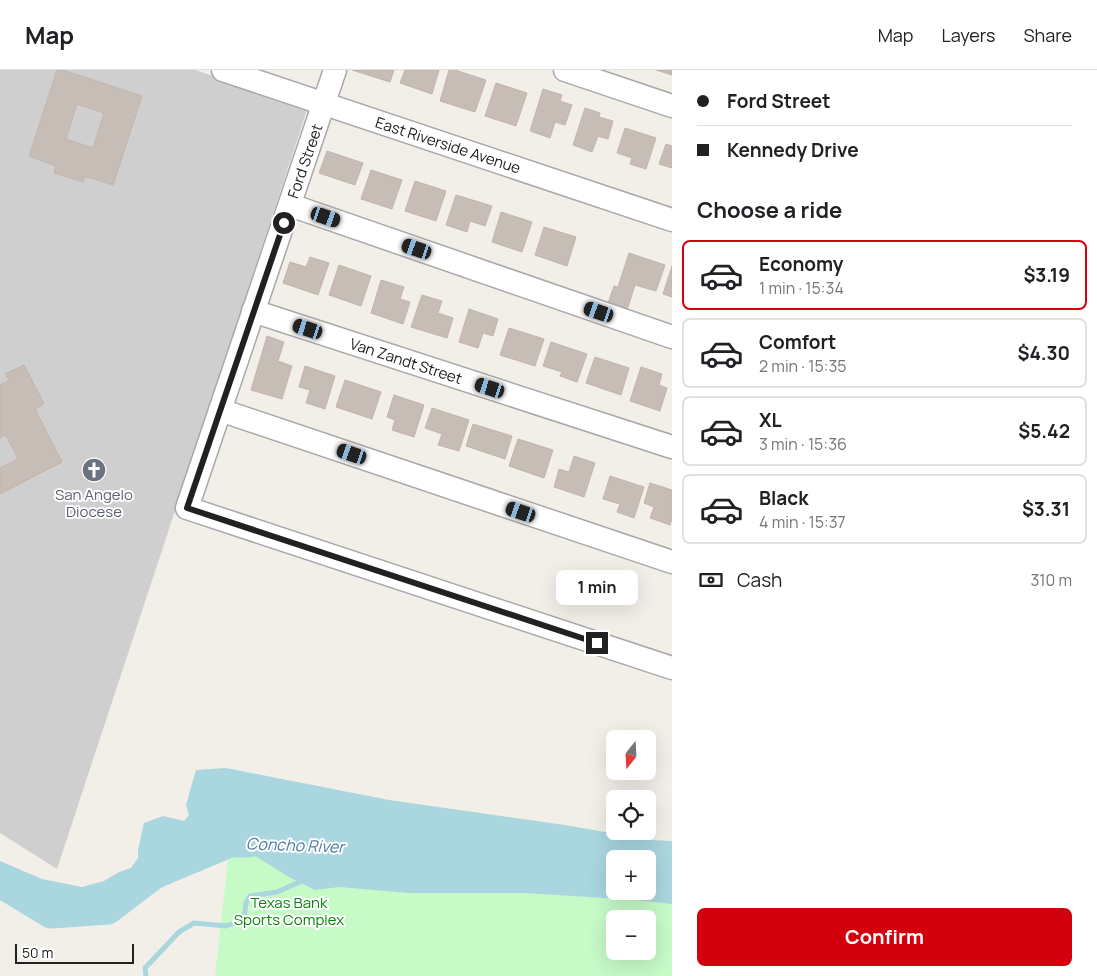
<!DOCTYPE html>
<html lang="en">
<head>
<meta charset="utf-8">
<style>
	:root { --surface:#fff; --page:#f6f6f6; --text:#202124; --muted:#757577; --line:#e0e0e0; --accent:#d3000d }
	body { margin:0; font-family:Manrope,sans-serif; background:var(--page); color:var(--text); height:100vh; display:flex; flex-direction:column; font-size:19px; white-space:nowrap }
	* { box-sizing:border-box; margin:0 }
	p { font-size:16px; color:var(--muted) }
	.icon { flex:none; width:28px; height:28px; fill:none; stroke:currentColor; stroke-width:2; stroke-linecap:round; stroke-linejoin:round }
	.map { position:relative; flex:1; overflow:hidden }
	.panel { display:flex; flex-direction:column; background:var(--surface); width:425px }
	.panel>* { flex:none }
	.guide { display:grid; align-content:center; height:110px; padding:0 25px; background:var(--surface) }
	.needle { width:32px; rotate:198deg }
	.fabs { position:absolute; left:606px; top:660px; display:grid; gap:10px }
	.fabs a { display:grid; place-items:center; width:50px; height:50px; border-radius:8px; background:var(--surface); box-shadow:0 5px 20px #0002; font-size:25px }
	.scale { position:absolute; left:15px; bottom:12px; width:119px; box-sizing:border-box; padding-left:5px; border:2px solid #212121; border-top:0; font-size:14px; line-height:18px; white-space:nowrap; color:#212121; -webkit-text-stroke:4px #fff; paint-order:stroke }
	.end { position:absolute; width:22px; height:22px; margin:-11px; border:6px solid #212121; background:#fff; box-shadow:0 0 0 2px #fff }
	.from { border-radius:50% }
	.bubble { position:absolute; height:35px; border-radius:8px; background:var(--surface); box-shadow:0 5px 20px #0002; font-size:16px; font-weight:700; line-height:35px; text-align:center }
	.car { position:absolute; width:15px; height:30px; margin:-15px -8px; border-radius:6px; box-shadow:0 0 4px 1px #0007; background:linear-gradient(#222 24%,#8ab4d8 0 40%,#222 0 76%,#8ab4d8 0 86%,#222 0) }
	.guide b { display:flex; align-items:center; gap:18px; height:48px; font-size:19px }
	.guide b+b { border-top:1px solid var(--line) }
	.guide i { width:12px; height:12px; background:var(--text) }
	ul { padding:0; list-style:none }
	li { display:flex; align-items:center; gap:15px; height:70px; margin:0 10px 8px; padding:0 15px; border:2px solid var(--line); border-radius:8px }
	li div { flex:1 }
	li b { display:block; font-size:19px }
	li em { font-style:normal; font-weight:700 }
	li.selected { border-color:var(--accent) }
	li>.icon { width:45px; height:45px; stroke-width:1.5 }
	h2 { padding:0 25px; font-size:22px; line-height:60px }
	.pay { display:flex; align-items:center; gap:12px; height:55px; padding:0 25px; font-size:19px }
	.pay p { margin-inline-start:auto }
	.action { display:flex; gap:10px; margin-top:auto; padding:10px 25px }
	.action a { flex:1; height:58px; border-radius:8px; background:var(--accent); color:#fff; font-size:20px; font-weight:700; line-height:58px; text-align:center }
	header { display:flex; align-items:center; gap:30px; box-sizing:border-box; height:70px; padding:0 25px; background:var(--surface); border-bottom:1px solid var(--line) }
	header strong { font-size:24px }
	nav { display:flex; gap:28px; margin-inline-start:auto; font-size:18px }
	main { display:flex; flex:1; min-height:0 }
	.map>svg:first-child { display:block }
</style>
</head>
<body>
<header>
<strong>Map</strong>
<nav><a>Map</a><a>Layers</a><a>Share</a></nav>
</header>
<main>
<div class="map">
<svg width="672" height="906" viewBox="0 0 672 906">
	<rect width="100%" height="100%" fill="#f2eee8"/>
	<!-- religious -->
	<path fill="#cfcfcf" d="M0,0H195L308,37L57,799L0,763Z"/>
	<!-- park -->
	<path fill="#c6fac7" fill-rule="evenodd" d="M230,773L615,821H648L672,805V906H215ZM615,849H648V881H615Z"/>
	<!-- water -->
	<path fill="#a9d6df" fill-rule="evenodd" d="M226,698L389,730L565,755L650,770L672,771V834L637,830L525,823H409L339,817L315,820L289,807L241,777L205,781L141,817L86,841L62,840L27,830L0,818V791L42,809L82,817L104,811L119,802L131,798L138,788V780L144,753L163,746L184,751L189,745L186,735L196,700ZM615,789H648V821H615Z"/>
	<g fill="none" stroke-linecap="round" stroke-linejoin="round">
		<!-- stream -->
		<path stroke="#a9d6df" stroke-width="5" d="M146,906L145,898L179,862L194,853L226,856L238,852L244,847L246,833L250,826L277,822L304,810"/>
		<!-- river -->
		<path stroke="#a9d6df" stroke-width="29" d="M0,813L51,844L108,840L154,805L230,773H249"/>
	</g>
	<!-- building -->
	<g fill="#c7bdb7" stroke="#c4b4aa" fill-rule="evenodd">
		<path d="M57,0H63L142,26L113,115L85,106L83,112L54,103L56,96L29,86ZM77,34L104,43L93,78L66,69Z"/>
		<path d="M352,0H394L390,12Z"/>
		<path d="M405,0H439L432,24L400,13Z"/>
		<path d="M449,0H455L486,10L475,42L440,31Z"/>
		<path d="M656,0H672V5Z"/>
		<path d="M496,13L527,23L516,56L485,46Z"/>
		<path d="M543,19L562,25L560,31L572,35L565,55L555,52L550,68L530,61Z"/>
		<path d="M585,38L600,43L599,47L613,51L608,69L598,66L592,82L573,75Z"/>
		<path d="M625,58L656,68L646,99L630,94L632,88L617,83Z"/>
		<path d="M666,74L672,76V98L659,94Z"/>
		<path d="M327,81L363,93L355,115L319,103Z"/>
		<path d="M371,100L402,110L392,139L361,129Z"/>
		<path d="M415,111L446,121L436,151L405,141Z"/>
		<path d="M456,125L492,136L485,156L470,151L467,162L446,155Z"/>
		<path d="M501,142L532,152L522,182L492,172Z"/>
		<path d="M544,157L576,167L567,196L535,185Z"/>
		<path d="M629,183L665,195L656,221L635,215L627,240L608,233L614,216L618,217Z"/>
		<path d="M310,187L329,193L318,225L283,213L290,192L306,197Z"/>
		<path d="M339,195L371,206L361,236L329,225Z"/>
		<path d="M672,196V227L663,224Z"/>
		<path d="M381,210L404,217L400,229L410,232L403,254L371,243Z"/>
		<path d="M422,225L442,231L438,243L453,248L447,268L411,257Z"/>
		<path d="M469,239L498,249L493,266L483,263L478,278L459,272Z"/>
		<path d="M509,258L544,269L535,296L500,285Z"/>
		<path d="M267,266L284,272L278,291L292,296L282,329L251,320Z"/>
		<path d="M551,272L587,284L577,312L560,306L562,302L543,296Z"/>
		<path d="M595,287L629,298L621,325L586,313Z"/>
		<path d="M24,295L44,334L35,339L62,392L0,424V398L18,389L6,365L0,368V315L9,310L5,304Z"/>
		<path d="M305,296L335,306L325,339L306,333L310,320L299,317Z"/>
		<path d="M641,297L662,304L659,315L667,318L660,341L630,331Z"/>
		<path d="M345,310L381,322L372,349L336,337Z"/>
		<path d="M394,325L424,335L414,367L392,360L395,350L387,347Z"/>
		<path d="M432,338L469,350L459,381L438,375L442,364L425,358Z"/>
		<path d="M473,354L512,366L505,389L466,376Z"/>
		<path d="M518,369L553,380L544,408L509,396Z"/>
		<path d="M574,386L595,393L584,427L554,417L559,399L569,402Z"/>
		<path d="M610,406L644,417L634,448L617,442L620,434L603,429Z"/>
		<path d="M650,413L672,420V448L670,455L650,448L654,437L644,433Z"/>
	</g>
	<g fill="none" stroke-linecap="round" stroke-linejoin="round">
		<!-- minor casing -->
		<g stroke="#a8a8a8" stroke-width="25">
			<g id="minor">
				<path d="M223,0L672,150"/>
				<path d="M335,0L187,438L672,598"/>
				<path d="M565,0L672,36"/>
				<path d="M290,135L672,267"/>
				<path d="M253,241L672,377"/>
				<path d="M220,340L672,492"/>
			</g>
		</g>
		<!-- minor -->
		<use href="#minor" stroke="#fff" stroke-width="22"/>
	</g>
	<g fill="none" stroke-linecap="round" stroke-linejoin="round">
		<!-- route -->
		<path stroke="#212121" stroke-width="6" d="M284,153L187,438L597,573"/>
	</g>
	<!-- icons -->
	<defs>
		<g id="church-disc" transform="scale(1.25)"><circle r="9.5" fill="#6b7280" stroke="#fff"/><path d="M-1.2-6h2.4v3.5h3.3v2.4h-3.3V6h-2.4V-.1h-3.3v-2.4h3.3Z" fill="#fff"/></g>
	</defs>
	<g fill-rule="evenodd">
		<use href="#church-disc" x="94" y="400"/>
	</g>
	<g text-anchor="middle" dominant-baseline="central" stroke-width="4" stroke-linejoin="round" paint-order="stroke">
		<!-- street labels -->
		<g font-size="15" fill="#212121" stroke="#fff">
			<text transform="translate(448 75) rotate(18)">East Riverside Avenue</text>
			<text transform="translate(305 91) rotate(-71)">Ford Street</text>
			<text transform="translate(406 291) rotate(18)">Van Zandt Street</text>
		</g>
		<!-- worship labels -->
		<g font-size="15" fill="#5b616d" stroke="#fff">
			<text x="94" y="424">San Angelo<tspan x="94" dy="17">Diocese</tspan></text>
		</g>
		<!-- park labels -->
		<g font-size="15" fill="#0b840d" stroke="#fff">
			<text x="289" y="832">Texas Bank<tspan x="289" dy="17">Sports Complex</tspan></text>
		</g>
		<!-- water labels -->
		<g font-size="16" font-style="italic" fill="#457aa3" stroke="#fff">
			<text transform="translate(295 775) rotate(2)">Concho River</text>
		</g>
	</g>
</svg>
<div class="fabs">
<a><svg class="needle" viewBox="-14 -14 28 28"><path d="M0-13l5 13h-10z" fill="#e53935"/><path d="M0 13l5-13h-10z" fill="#757577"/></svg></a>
<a><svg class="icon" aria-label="locate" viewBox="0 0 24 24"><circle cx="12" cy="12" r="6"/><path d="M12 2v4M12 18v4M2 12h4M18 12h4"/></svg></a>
<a>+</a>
<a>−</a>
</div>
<div class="scale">50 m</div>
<i class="end from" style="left:284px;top:153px"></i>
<i class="end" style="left:597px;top:573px"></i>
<div class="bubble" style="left:556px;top:500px;width:82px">1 min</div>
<i class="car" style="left:326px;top:147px;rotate:109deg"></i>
<i class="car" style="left:417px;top:179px;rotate:289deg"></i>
<i class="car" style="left:599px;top:242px;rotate:289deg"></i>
<i class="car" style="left:308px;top:259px;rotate:288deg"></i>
<i class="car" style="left:490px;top:318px;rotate:288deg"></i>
<i class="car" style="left:352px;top:384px;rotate:289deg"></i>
<i class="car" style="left:521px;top:442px;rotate:289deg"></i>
</div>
<section class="panel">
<div class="guide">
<b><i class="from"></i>Ford Street</b>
<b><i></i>Kennedy Drive</b>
</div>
<h2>Choose a ride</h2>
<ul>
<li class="selected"><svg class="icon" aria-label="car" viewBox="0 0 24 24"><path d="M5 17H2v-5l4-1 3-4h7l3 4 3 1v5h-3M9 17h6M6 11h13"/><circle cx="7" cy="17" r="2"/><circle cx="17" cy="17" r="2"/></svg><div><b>Economy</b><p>1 min · 15:34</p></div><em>$3.19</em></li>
<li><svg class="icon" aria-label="car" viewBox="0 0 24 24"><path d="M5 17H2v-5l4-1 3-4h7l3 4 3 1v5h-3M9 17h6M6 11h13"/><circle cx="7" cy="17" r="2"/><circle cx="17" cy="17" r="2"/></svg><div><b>Comfort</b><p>2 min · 15:35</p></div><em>$4.30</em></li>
<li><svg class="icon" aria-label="car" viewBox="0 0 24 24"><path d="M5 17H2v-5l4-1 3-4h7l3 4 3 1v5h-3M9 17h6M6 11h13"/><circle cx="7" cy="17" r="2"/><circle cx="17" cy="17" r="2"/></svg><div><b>XL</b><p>3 min · 15:36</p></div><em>$5.42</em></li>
<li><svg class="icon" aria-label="car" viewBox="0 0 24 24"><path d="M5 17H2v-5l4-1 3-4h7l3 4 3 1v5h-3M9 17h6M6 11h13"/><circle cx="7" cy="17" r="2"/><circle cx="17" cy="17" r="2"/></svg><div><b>Black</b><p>4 min · 15:37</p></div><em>$3.31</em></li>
</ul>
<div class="pay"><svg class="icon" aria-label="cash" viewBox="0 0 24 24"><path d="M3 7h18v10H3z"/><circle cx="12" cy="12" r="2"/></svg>Cash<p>310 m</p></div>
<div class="action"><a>Confirm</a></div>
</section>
</main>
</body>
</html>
